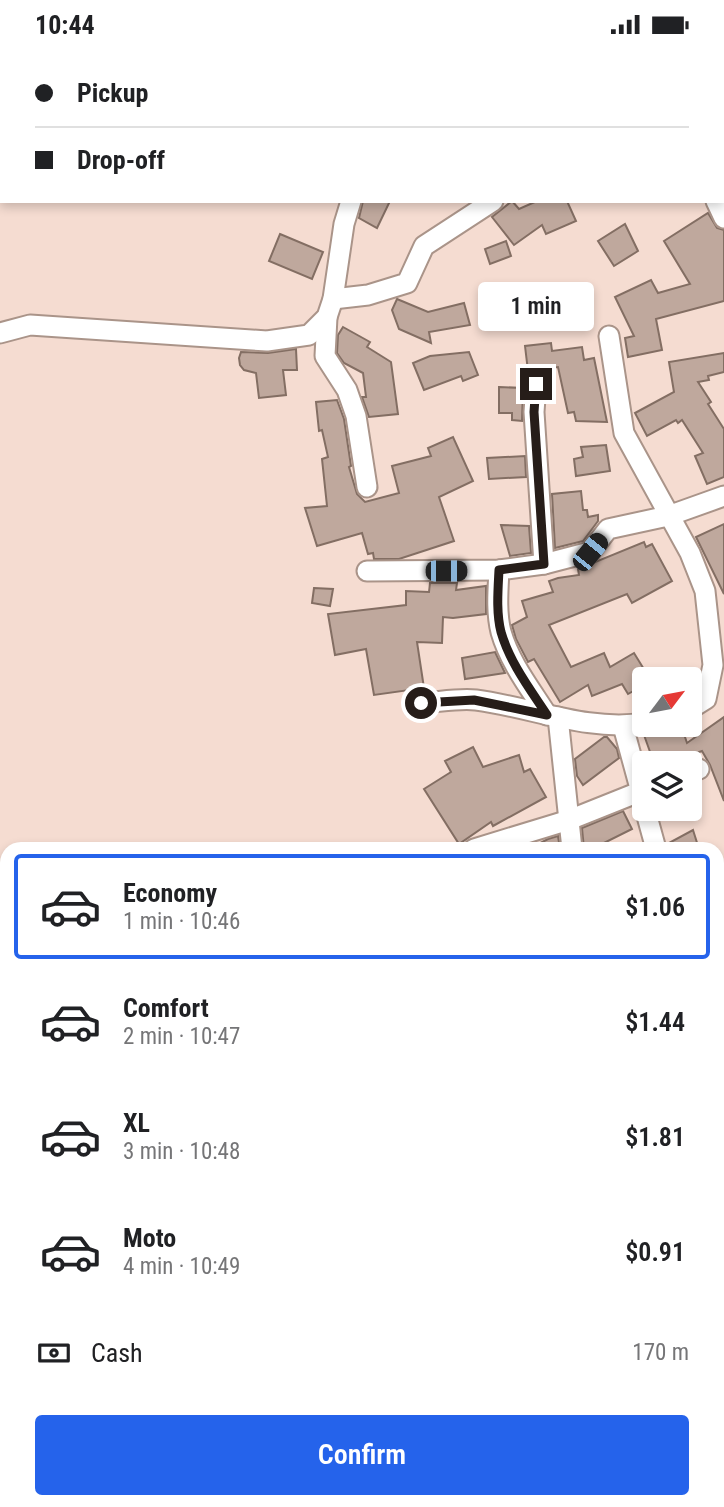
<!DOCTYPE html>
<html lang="en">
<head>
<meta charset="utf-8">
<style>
	:root { --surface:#fff; --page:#f6f6f6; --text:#202124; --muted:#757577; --line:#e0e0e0; --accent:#2563eb }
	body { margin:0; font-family:"Roboto Condensed",sans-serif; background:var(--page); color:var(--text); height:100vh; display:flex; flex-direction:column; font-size:26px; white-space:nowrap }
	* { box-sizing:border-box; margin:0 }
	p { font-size:23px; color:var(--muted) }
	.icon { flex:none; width:38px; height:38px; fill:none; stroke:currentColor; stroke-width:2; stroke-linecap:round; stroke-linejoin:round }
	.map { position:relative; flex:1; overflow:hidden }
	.panel { position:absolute; left:0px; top:793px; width:724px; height:667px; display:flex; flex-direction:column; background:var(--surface); border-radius:21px 21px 0 0; box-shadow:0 4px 10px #0003 }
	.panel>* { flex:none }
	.hud { position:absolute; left:0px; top:0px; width:724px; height:154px; box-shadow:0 4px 10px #0003; display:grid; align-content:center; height:154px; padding:0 35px; background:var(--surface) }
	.needle { width:46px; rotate:58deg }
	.controls { position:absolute; left:632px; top:618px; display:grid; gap:14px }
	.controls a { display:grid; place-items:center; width:70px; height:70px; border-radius:7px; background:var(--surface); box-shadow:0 4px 10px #0003; font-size:35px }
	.end { position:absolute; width:32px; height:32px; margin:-16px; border:9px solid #261d19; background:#fff; box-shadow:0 0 0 4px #fff }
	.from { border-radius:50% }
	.bubble { position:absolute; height:49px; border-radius:7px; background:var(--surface); box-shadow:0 4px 10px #0003; font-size:23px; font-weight:600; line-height:49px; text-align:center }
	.car { position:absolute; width:21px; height:42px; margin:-21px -10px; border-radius:9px; box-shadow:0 0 5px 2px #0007; background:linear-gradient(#222 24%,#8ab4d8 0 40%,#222 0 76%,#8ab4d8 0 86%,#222 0) }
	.hud b { display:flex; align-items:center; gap:24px; height:66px; font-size:26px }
	.hud b+b { border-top:2px solid var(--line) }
	.hud i { width:18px; height:18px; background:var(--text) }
	ul { padding:12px 0 0; list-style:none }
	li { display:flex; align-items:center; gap:21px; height:105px; margin:0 14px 10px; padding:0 21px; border:4px solid transparent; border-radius:7px }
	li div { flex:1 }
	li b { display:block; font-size:26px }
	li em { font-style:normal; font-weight:600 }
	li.selected { border-color:var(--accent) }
	li>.icon { width:63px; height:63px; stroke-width:1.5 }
	.pay { display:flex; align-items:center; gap:18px; height:77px; padding:0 35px; font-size:26px }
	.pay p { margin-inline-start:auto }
	.action { display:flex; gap:14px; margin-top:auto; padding:14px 35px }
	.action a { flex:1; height:80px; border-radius:7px; background:var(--accent); color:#fff; font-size:28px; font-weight:600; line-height:80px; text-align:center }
	.status { display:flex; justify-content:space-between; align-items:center; height:49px; padding:0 35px; background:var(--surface); direction:ltr }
	.status svg { height:19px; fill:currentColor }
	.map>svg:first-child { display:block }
</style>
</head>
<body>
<div class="status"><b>10:44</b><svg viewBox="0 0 49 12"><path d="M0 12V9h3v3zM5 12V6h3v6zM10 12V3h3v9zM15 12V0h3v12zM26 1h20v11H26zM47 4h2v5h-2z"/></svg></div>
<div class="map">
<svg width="724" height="1458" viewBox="0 0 724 1458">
	<rect width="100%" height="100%" fill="#f5dcd1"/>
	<!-- building -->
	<g fill="#bfa89d" stroke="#836e63" stroke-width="2">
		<path d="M363,152H390L377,179L359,169Z"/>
		<path d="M512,152L519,160L537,152H567L576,172L546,185L542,176L514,196L492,168Z"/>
		<path d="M708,164L717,179L724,181V252L656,270L662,301L628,308L625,289L634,287L615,248L651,231L658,244L690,235L664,192Z"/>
		<path d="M625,175L638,202L614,217L598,192Z"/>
		<path d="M280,185L323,203L312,230L269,212Z"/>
		<path d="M506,192L511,207L490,215L485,200Z"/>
		<path d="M530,248L533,266L516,269L513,250Z"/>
		<path d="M397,250L428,263L464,254L470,276L429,283L431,294L399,280L392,261Z"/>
		<path d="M343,278L370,293L367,298L391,313L398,365L369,368L362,348H366L363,324L344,314L337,304L338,286Z"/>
		<path d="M551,294L552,302L582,298L584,311L594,309L607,373L576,372L574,363L568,364L558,318L528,322L525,297Z"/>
		<path d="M296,300L297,321H283L286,346L259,349L256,324L244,321L240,316L239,309L241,303L268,304Z"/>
		<path d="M469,303L478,326L463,332L461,327L424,341L413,314L430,307Z"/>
		<path d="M724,304V323L708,327L709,331L698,333L711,353L708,355L724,380V428L707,435L695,407L703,404L682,371L678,374L676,371L647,387L635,364L674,343L669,313Z"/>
		<path d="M499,338L523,339L522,372L512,371V364H499Z"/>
		<path d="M337,351L344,370L351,417L349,418L357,445L365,453L399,444L392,417L431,407L428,399L453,388L473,432L439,448L454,492L399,510H374L373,504L368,505L362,484L317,497L305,459L327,457L322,410L328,408L322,381L319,382L316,353Z"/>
		<path d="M606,396L610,422L576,427L574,410L583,408L581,398Z"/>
		<path d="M525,407L526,428L489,430L487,409Z"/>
		<path d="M581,442L583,461H587L588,468L598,466V472L583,492L555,499L552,445Z"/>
		<path d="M724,475V545L696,488Z"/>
		<path d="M501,476L529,477L531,504L510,507Z"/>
		<path d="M644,493L646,498L652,495L672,532L632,554L627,545L549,576L571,618L604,604L610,618L634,604L650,630H644V636L628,645L622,635L592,647L588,636L560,653L534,610L528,613L516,590L512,576L527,568L522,552L553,543L549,532L558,529L579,526L578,520Z"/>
		<path d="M430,534H457L456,541L486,537V565L453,569L443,568L442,594L417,593L424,639L374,646L366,600L335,606L328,565L406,556V542L429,543Z"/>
		<path d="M314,539L333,540L330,557L312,554Z"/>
		<path d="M495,603L505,624L465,630L462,609Z"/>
		<path d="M724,668V752L710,716L702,702L668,714H654L644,686L674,676H681L687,694Z"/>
		<path d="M604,688H607L617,700L619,709L583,736L577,727L575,710Z"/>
		<path d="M473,698L483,718L519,706L524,723L530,720L546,748L493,777L491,773L459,795L424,740L451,723L445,712Z"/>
		<path d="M623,762L632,780L592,800H584L582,779Z"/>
		<path d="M693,781L699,800H668L667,795Z"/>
		<path d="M558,787L560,800H529L548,790Z"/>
	</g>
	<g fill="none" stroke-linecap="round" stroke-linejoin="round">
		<!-- lane casing -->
		<g stroke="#aa9489" stroke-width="13">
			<path id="lane" d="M718,1316L724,1312"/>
		</g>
		<!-- street casing -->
		<g stroke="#aa9489" stroke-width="23">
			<g id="street">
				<path d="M378,0L381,2"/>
				<path d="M436,2L437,0"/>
				<path d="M629,2L630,0"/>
				<path d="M716,152L724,169"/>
				<path d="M333,250L368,246L407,234L424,197L493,152"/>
				<path d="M327,268L325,307L347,341L356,367L367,438"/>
				<path d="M0,284L30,276L267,292L309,286L327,268L333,250L344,175L351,152"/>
				<path d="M609,287L624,384L690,504L705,542L713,616L706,650L690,660"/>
				<path d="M536,335L534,363L544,515"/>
				<path d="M499,521C498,541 496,563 501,583C510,614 530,639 547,666"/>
				<path d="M367,522L499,521L544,515L590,503L608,480L668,467L724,447"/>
				<path d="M421,654C439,653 459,649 476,651C531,658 588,683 644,674"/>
				<path d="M558,668L572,800"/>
				<path d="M623,677L644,754"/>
				<path d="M690,724L699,720"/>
				<path d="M645,760L656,800"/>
				<path d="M474,800L569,771L644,741"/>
				<path d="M718,1376L724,1370"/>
				<path d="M72,1452L73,1458"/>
				<path d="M493,1452L499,1458"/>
				<path d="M514,1452L515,1458"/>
				<path d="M344,1458L346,1452"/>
				<path d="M627,1458L634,1452"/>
			</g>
		</g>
		<!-- primary casing -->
		<g stroke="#ae6c4a" stroke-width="33">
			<g id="primary">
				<path d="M718,969L724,963"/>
				<path d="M168,1458L175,1452"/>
			</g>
		</g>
		<!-- lane -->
		<use href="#lane" stroke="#fff" stroke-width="10"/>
		<!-- street -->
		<use href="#street" stroke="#fff" stroke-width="19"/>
		<!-- primary -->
		<use href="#primary" stroke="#fbc1a3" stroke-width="30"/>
	</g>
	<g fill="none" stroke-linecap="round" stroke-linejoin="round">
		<!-- route -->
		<path stroke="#261d19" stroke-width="9" d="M421,654L474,651L547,666C530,640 510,614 501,583C496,563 498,541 499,521L544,515L534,363L536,335"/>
	</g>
</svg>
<div class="controls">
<a><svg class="needle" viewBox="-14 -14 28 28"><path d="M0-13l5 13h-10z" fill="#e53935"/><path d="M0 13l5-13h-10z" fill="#757577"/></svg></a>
<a><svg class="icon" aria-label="layers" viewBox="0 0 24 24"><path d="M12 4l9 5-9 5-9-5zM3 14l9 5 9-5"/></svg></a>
</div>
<i class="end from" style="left:421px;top:654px"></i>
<i class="end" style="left:536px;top:335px"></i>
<div class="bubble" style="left:478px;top:233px;width:116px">1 min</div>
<i class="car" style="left:590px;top:503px;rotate:39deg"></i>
<i class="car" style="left:446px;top:522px;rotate:90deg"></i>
<div class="hud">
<b><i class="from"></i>Pickup</b>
<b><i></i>Drop-off</b>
</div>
<section class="panel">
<ul>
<li class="selected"><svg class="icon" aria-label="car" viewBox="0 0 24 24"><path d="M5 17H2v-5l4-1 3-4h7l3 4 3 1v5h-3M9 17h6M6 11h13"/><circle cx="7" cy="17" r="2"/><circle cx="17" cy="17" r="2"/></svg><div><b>Economy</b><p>1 min · 10:46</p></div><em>$1.06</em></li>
<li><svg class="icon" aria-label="car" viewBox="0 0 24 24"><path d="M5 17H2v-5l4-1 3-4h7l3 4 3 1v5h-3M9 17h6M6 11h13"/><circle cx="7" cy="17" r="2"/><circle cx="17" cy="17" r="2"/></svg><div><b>Comfort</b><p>2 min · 10:47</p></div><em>$1.44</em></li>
<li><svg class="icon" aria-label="car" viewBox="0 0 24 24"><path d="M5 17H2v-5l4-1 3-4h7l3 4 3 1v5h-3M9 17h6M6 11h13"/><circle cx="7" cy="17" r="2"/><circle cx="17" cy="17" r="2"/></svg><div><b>XL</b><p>3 min · 10:48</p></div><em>$1.81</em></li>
<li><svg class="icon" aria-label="car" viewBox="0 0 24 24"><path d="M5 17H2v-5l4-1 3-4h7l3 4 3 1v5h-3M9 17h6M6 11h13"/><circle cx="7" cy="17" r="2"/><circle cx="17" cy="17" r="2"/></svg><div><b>Moto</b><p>4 min · 10:49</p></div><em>$0.91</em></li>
</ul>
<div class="pay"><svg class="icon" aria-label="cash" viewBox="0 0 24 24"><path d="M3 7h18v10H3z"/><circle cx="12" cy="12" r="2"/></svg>Cash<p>170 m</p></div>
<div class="action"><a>Confirm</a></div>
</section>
</div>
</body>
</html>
